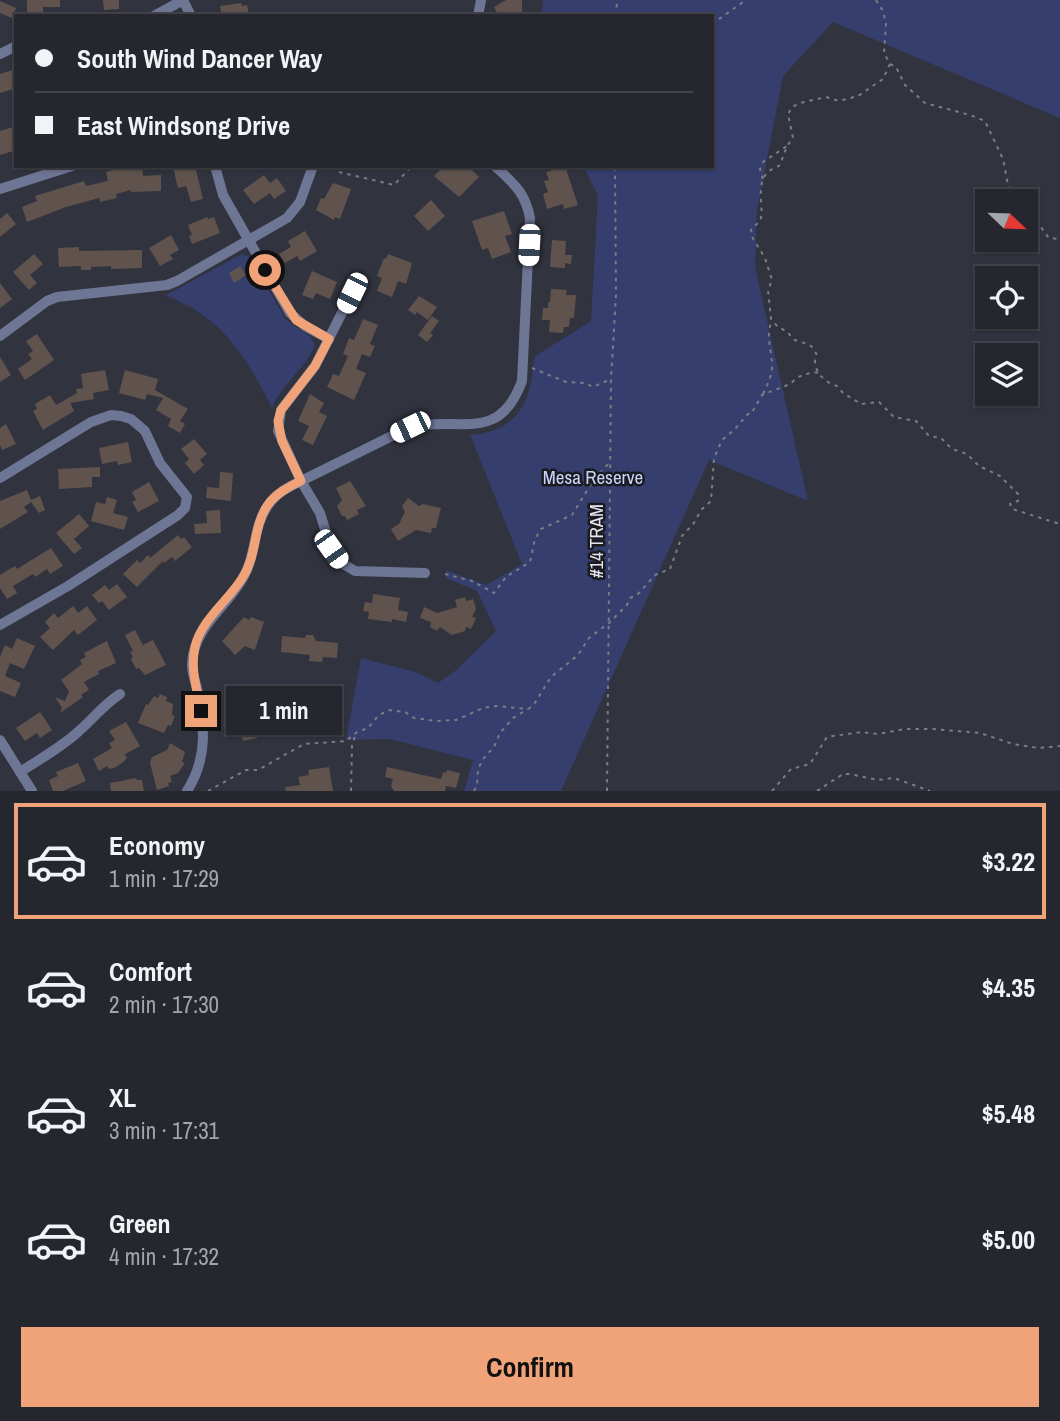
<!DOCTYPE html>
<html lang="en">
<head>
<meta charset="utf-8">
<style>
	:root { --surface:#25262e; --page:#2d2e36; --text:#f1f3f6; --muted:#a3a5aa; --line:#42434a; --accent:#f0a278 }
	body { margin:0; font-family:"Archivo Narrow",sans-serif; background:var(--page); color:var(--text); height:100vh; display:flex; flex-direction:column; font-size:26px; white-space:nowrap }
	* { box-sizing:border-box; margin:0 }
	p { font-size:23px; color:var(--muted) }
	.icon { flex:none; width:38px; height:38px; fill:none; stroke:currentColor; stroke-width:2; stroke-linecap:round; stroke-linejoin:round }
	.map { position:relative; height:791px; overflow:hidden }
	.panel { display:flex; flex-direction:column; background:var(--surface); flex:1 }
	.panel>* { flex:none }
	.banner { position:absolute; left:14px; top:14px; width:700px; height:154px; border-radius:0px; box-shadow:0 2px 5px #0004,0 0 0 2px var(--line); display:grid; align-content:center; height:154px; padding:0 21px; background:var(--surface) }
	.needle { width:46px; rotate:113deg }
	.fabs { position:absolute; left:975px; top:189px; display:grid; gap:14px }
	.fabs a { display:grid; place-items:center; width:63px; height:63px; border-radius:0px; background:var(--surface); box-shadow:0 2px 5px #0004,0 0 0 2px var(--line); font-size:35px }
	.end { position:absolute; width:32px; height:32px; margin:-16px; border:9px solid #f0a278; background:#111; box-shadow:0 0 0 4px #111 }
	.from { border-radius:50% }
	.bubble { position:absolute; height:49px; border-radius:0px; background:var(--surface); box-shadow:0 2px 5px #0004,0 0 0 2px var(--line); font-size:23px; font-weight:700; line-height:49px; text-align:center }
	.car { position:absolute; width:21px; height:42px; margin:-21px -10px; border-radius:9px; box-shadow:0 0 5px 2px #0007; background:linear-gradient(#fff 24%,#345 0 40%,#fff 0 76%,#345 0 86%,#fff 0) }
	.banner b { display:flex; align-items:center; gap:24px; height:66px; font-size:26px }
	.banner b+b { border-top:2px solid var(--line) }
	.banner i { width:18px; height:18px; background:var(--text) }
	ul { padding:12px 0 0; list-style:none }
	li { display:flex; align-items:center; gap:21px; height:116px; margin:0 14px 10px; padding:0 7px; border:4px solid transparent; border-radius:0px }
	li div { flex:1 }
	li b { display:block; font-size:26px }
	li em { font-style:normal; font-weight:700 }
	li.current { border-color:var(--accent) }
	li>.icon { width:63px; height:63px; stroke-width:1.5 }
	.primary-button { display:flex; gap:14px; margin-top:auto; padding:14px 21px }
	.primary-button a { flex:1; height:80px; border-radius:0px; background:var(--accent); color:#111; font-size:28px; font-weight:700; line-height:80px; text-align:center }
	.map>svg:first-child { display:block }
</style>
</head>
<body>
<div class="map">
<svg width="1060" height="791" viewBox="0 0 1060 791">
	<rect width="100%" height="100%" fill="#31333e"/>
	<!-- green -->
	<g fill="#353e6d">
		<path d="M543,0H1060V118L833,22L783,76L757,210L755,267L808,501L709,460L561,791H464L473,760L390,739L346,740L361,658L416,672L438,683L455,671L496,631L477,591L446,578V570L486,585L522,564L470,435C519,431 531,402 534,357L591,321L598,195L583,166H712V16H541Z"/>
		<path d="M242,254L250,257L286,320L311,337L315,346C304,369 282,385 272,408C254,372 234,336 200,313C190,306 177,301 166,295Z"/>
	</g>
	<!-- building -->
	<g fill="#60534d">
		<path d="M27,0H60V7H43V12H27Z"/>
		<path d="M103,0H119V9L104,10Z"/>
		<path d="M506,0H522V15L499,16L494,7Z"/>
		<path d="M0,1L16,8L12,18L0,13Z"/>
		<path d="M241,3L242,6L247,5L249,16H222L220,6Z"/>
		<path d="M16,69V88L0,93V74Z"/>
		<path d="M16,126V150L0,155V131Z"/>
		<path d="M128,166H142L143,176L161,175V191L131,192V190L116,194L117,198L100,202L99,198L66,207L27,222L22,207L37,201L35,196L84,181L86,186L108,181L106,172Z"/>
		<path d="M195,166L203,199L191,202L186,186L178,188L173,167Z"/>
		<path d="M444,166H468L479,177L459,197L434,176Z"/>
		<path d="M565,166L578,205L564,209L563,204L547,209L543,194L548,192L544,181L549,180L546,172Z"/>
		<path d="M264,175L270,183L277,178L286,191L274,199L270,193L254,204L243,190Z"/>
		<path d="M333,183L351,189L340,219L335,217L334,220L316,210L321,198L324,199Z"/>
		<path d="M431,200L445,216L428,231L414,216Z"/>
		<path d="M504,211L512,234L505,236L511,252L492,259L488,248L482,250L472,221Z"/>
		<path d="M7,213L16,224L0,237V219Z"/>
		<path d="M207,217L208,219L214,217L220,233L192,244L189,236L192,235L188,225Z"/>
		<path d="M305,231L317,251L300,261L297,256L285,263L279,254L291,247L288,241Z"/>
		<path d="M171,235L179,250L170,255L173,259L160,266L149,248Z"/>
		<path d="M552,240L566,241L565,255H572L571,264L565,263V268L550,267Z"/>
		<path d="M79,247V251L142,250V268L111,269V266L91,267V270H81V266L59,267L58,248Z"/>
		<path d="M34,254L43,264L30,275L37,283L29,290L13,272Z"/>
		<path d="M388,254L412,263L406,284L398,281L392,297L377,291L382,278L377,276L384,258L386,259Z"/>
		<path d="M240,266L246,275L234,283L229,273Z"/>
		<path d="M312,271L337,282L330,299L316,293L313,299L302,295Z"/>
		<path d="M0,283L12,299L0,308Z"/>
		<path d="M551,289L567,290L566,295H576L574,318H570L569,327H564L563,333L549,332L550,320H542L543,308H548V302H550Z"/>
		<path d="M419,296L437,307L428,320L417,312L415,315L408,310Z"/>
		<path d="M432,316L439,321L430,333L433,335L427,342L418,335Z"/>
		<path d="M363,319L378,325L370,344L375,346L370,357L362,354L356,369L366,373L354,400L327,387L333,374L339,376L348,356L343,354L349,338L354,340Z"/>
		<path d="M37,334L54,360L25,380L18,369L32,359L28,354L33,351L26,341Z"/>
		<path d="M0,357L11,375L0,382Z"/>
		<path d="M105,370L109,390L93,393L94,399L70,403L74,411L43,430L33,411L37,409L35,404L50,395L56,405L77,393L76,389L83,388L81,374Z"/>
		<path d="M125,370L158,379L155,390L188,409L180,421L185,424L180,433L168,426L171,419L156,410L163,398L147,394L145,400L119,393Z"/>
		<path d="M310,394L324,403L319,412L327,416L313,445L302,440L309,426L298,421Z"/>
		<path d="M6,424L16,444L2,450L0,445V428Z"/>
		<path d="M194,439L207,454L200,460L204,465L194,474L185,463L189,459L181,449Z"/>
		<path d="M128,442L132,462L118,465L117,461L102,464L99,448Z"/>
		<path d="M100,467V477H92V487L59,489L58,469Z"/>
		<path d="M220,472L233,473L231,501L206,498L207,487L219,488Z"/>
		<path d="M350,481L366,506L357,510L359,514L347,520L345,516H342L337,506L342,500L336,488Z"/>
		<path d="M149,482L159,501L138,512L132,502L136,500L132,492Z"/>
		<path d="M27,490L31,500L40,496L45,510L39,513L31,502L24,507L28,512L0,529V501Z"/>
		<path d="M107,497L117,500L113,513L128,517L124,530L91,521L96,502L105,504Z"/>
		<path d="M408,498L419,506L423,504L441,508L436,528H432L431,533L416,530L398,541L391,529L399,524L405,512L402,506Z"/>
		<path d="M220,510L221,533L195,534L194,524L207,523L206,511Z"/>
		<path d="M79,514L89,526L74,539L82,548L74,554L56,533Z"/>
		<path d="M178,535L181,539L184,537L192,547L175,561L172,557L164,563L163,561L137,587L123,574L137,560L140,563L148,555L150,558Z"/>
		<path d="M51,548L63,566L50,574L47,569L35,577L33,574L13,586L17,593L7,599L0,588V575L15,566L17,569Z"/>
		<path d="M117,584L127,597L109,610L102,601L99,603L92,595L105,585L109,590Z"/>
		<path d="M373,594L400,598L398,610L408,612L406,622L392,619V622L368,619L369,612L363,611L365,602L372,603Z"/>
		<path d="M465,597L466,601L473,599L476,609L472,617L476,618L471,629L466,627L465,631L452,635L440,627L437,631L430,627L431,622L420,618L424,607L437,613L457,607L455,600Z"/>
		<path d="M73,606L78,613L87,606L97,620L78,635L74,630L53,650L40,637L50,628L45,622L54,613L58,618Z"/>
		<path d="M244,617L249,620L251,617L264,622L255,650L245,646L235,655L222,641Z"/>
		<path d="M135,630L143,645L153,640L166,665L145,675L139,668L136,669L131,659L133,657L130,652L133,651L125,635Z"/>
		<path d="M306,635H313L316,641L338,643L337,658L323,657L322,662L309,661L310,655L281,652L282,636L305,638Z"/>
		<path d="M17,638L35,646L24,669L10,663L5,676L21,683L15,697L0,691V657L5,645L12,649Z"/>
		<path d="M107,641L116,663L98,671L99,674L84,682L89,690L81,695L83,697L60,713L62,708L55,697L65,701L69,691L61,680L82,664L80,660L86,657L84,653Z"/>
		<path d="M160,694L167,697L166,701L173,704L172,715L175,716L171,726L168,725L164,733L138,723L146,704L148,705L154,696L158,698Z"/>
		<path d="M240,696L256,698L255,707H262L261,715H263L261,725H253L257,738L243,741L237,723L226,721L227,700L240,701Z"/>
		<path d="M315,699L344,708L342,717L338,716L332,734L295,723L299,707L307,709L309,704L312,705Z"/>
		<path d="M40,712L52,730L40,738L37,733L25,741L16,728Z"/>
		<path d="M126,722L140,746L125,754L127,758L122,763L114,768L109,769L107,766L99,771L93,759L112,748L109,743L115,740L109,731Z"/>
		<path d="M170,743L185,752L182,762L185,763L178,773L170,776L172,782L168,783L169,786L157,790L150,763L152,757L167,750Z"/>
		<path d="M78,763L86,781L63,791H53L49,780L58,776L56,772Z"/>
		<path d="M329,767L333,791H286L285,787L300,785L298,777L309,775L308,770Z"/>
		<path d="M387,767L441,779L443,772L446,773L447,770L460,773L456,788L446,786L445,791H394L391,786L393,779L385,777Z"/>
		<path d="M136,778L137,780H142L144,791H111L110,783Z"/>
	</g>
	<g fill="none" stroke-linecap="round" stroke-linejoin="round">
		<!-- path -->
		<g stroke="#7a7c86" stroke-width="2" stroke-dasharray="3.5 5" stroke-linecap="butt">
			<path d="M876,0L883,11L886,24L884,53L890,64L896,67L905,85L925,103L970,115L985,121L1003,159L1008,185L1018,201"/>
			<path d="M616,16L617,0"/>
			<path d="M712,24L746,0"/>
			<path d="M890,64L883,79L858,96L839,101L826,97L800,103L792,107L788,114L793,138L787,146L780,165C776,168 770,169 766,174C755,188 766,214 759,222C757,225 753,226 751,229L752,237L765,258L772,280L768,290L771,319L778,327L788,332C795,347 808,338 815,351C818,357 815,355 815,362C816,375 827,383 837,386L843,393L861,404L879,402L894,417L916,421L929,436L941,438L952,449L967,454L979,466L1000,476L1018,494V501L1010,504L1012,509L1060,524"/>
			<path d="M333,166L339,172L394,185L412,166"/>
			<path d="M763,179L760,169L763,162L787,146"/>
			<path d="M1026,207L1049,238L1060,239"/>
			<path d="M532,368L566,382L585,383L593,387L611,379"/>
			<path d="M763,394C767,385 772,377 772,366C772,349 765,337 772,320"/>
			<path d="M445,574L472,581L494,593L506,577L530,562L535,539L541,529L572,515L594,479L610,462"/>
			<path d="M208,791L246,770H258L304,744L346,741L357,732L368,728L378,716L388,710L405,712L414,718L437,721L456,720L483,708L496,706L528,709L533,706L551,677L578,655L589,638L609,623L627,605L630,598L637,595L655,575L670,569L682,536L694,523L701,510L711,501L714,458L722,440L734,430L748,414H751L762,395L790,384L798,377L813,372L819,373"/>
			<path d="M351,791L352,745L356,733"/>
			<path d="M474,791L477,785L478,769L483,759L494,747L500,733L513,718L528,709"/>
			<path d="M607,791L611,379L616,295L615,166"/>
			<path d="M772,791L791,769L810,764L827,737L861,732L878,734L905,729H933L980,733L1013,744L1038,748L1060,746"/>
			<path d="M817,791L843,774H849L878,780L894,778L930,791"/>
		</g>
		<!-- street -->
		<g stroke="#6e7695" stroke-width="10">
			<path d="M183,0L191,16"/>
			<path d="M154,16L183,0"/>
			<path d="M478,16L481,0"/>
			<path d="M0,54L16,46"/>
			<path d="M215,166L223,195L290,313L305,326L329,339"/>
			<path d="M0,189L72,166"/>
			<path d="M354,280L352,293L315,366L281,410L278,431L301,481L320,513L331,549L340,562L355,571L425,573"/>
			<path d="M0,336L47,301L57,297L167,285L177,281L287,218L300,202L313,166"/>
			<path d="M0,478L91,422L111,415L121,416L131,419L145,431L160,463L187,497L185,508L178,515L68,586L0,625"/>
			<path d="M0,740L32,791"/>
			<path d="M20,772C40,759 62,747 79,731C94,718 102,706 120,694"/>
			<path d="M187,791C209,756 204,726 197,688C195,680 191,671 192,662C195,624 231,605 246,572C256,551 254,526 267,507C273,497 281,491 291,486L410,427C460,416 499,444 522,381L530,218C525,192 514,184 495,166"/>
		</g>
	</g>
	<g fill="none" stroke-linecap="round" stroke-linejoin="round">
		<!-- route -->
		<path stroke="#f0a278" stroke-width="9" d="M201,711C197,689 190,669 195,647C201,620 229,600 243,577C257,555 253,528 267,506C275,494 288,487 301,481L282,441L278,421L281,410L315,366L329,339L296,320L265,270"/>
	</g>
	<g text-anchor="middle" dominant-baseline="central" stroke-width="5" stroke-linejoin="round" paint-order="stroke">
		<!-- park labels -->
		<g font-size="19" fill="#cad4fb" stroke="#1a1b20">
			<text x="593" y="477">Mesa Reserve</text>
		</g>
		<!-- street labels -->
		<g font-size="19" fill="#e4e6ed" stroke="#1a1b20">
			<text transform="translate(596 541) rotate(-90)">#14 TRAM</text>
		</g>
	</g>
</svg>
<div class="fabs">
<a><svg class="needle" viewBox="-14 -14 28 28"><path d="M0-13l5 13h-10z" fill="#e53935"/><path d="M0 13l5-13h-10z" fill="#a3a5aa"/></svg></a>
<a><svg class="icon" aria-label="locate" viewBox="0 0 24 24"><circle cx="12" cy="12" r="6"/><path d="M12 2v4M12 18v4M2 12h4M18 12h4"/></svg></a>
<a><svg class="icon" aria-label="layers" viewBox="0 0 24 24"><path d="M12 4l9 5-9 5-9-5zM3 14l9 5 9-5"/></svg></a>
</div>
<i class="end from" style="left:265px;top:270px"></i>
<i class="end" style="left:201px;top:711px"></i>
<div class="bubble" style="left:226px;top:686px;width:116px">1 min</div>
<i class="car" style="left:529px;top:245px;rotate:183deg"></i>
<i class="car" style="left:352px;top:293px;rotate:206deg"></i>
<i class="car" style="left:410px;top:427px;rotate:244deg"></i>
<i class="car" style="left:331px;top:549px;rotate:145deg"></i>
<div class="banner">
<b><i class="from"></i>South Wind Dancer Way</b>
<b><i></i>East Windsong Drive</b>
</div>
</div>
<section class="panel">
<ul>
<li class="current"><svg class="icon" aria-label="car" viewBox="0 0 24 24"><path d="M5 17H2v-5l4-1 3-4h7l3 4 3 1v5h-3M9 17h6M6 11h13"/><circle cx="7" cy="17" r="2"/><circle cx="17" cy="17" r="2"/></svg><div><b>Economy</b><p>1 min · 17:29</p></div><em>$3.22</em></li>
<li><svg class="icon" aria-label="car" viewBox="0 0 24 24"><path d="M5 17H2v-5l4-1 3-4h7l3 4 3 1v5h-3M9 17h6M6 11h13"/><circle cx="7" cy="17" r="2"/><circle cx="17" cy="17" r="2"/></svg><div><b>Comfort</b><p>2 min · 17:30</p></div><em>$4.35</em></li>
<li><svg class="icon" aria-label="car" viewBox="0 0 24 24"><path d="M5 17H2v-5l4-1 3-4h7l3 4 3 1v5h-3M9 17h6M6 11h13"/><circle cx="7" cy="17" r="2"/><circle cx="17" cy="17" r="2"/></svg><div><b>XL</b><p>3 min · 17:31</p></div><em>$5.48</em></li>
<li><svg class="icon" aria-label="car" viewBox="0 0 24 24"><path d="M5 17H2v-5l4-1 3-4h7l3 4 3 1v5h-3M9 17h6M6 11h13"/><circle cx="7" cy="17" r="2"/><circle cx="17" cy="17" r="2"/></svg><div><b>Green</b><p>4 min · 17:32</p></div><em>$5.00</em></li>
</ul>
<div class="primary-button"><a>Confirm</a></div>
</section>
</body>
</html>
